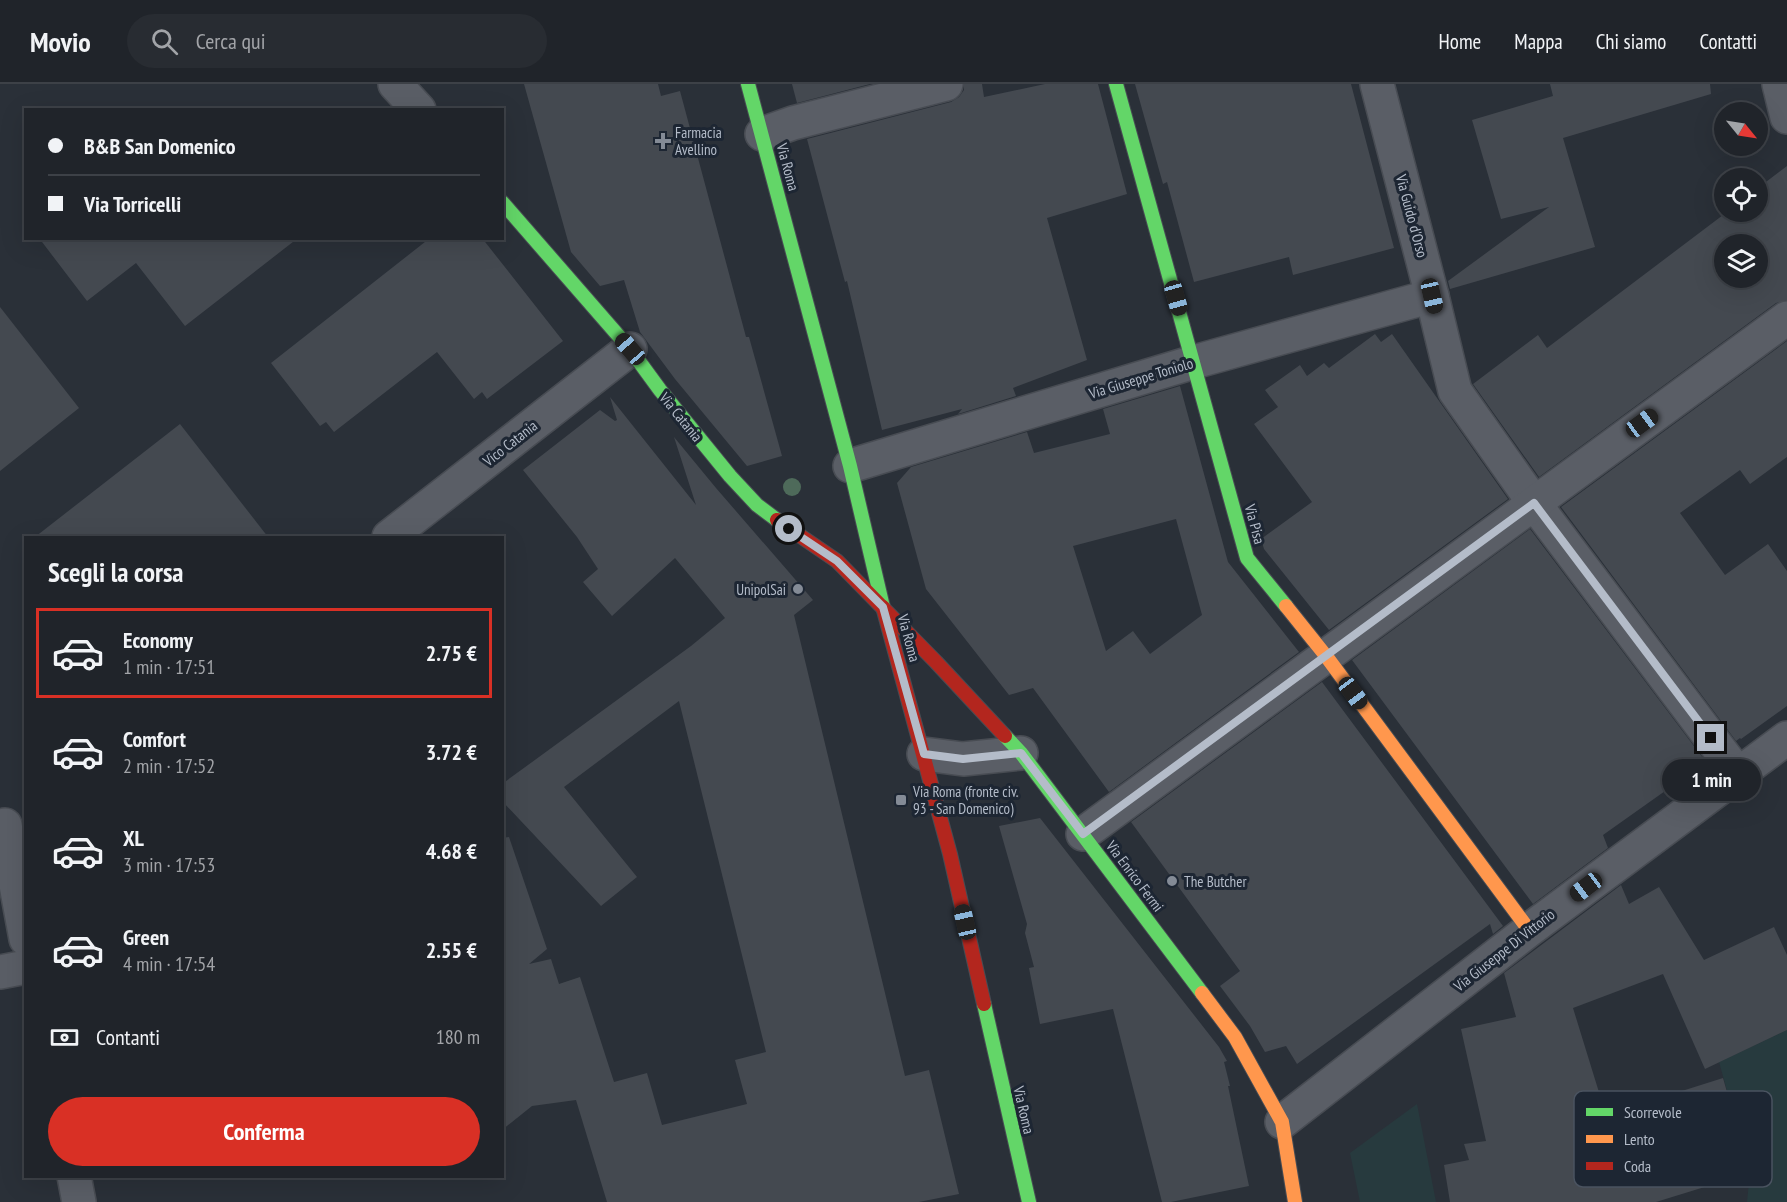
<!DOCTYPE html>
<html lang="it">
<head>
<meta charset="utf-8">
<style>
	:root { --surface:#20242a; --page:#282c32; --text:#f1f3f6; --muted:#a2a4a8; --line:#3d4147; --accent:#d93025 }
	body { margin:0; font-family:"PT Sans Narrow",sans-serif; background:var(--page); color:var(--text); height:100vh; display:flex; flex-direction:column; font-size:22px; white-space:nowrap }
	* { box-sizing:border-box; margin:0 }
	p { font-size:20px; color:var(--muted) }
	.icon { flex:none; width:33px; height:33px; fill:none; stroke:currentColor; stroke-width:2; stroke-linecap:round; stroke-linejoin:round }
	.map { position:relative; flex:1; overflow:hidden }
	.sheet { position:absolute; left:24px; top:452px; width:480px; height:642px; display:flex; flex-direction:column; background:var(--surface); border-radius:0px; box-shadow:0 6px 24px #0002,0 0 0 2px var(--line) }
	.sheet>* { flex:none }
	.top-card { position:absolute; left:24px; top:24px; width:480px; height:132px; border-radius:0px; box-shadow:0 6px 24px #0002,0 0 0 2px var(--line); display:grid; align-content:center; height:132px; padding:0 24px; background:var(--surface) }
	.needle { width:39px; rotate:120deg }
	.tools { position:absolute; left:1714px; top:18px; display:grid; gap:12px }
	.tools a { display:grid; place-items:center; width:54px; height:54px; border-radius:50%; background:var(--surface); box-shadow:0 6px 24px #0002,0 0 0 2px var(--line); font-size:30px }
	.end { position:absolute; width:27px; height:27px; margin:-14px; border:8px solid #b4bcc9; background:#111; box-shadow:0 0 0 3px #111 }
	.from { border-radius:50% }
	.bubble { position:absolute; height:42px; border-radius:21px; background:var(--surface); box-shadow:0 6px 24px #0002,0 0 0 2px var(--line); font-size:20px; font-weight:700; line-height:42px; text-align:center }
	.car { position:absolute; width:18px; height:36px; margin:-18px -9px; border-radius:8px; box-shadow:0 0 4px 2px #0007; background:linear-gradient(#222 24%,#8ab4d8 0 40%,#222 0 76%,#8ab4d8 0 86%,#222 0) }
	.top-card b { display:flex; align-items:center; gap:21px; height:57px; font-size:22px }
	.top-card b+b { border-top:2px solid var(--line) }
	.top-card i { width:15px; height:15px; background:var(--text) }
	ul { padding:0; list-style:none }
	li { display:flex; align-items:center; gap:18px; height:90px; margin:0 12px 9px; padding:0 12px; border:3px solid transparent; border-radius:0px }
	li div { flex:1 }
	li b { display:block; font-size:22px }
	li em { font-style:normal; font-weight:700 }
	li.current { border-color:var(--accent) }
	li>.icon { width:54px; height:54px; stroke-width:1.5 }
	h2 { padding:0 24px; font-size:27px; line-height:72px }
	.pay { display:flex; align-items:center; gap:15px; height:66px; padding:0 24px; font-size:22px }
	.pay p { margin-inline-start:auto }
	.primary-button { display:flex; gap:12px; margin-top:auto; padding:12px 24px }
	.primary-button a { flex:1; height:69px; border-radius:36px; background:var(--accent); color:#fff; font-size:24px; font-weight:700; line-height:69px; text-align:center }
	header { display:flex; align-items:center; gap:36px; box-sizing:border-box; height:84px; padding:0 30px; background:var(--surface); border-bottom:2px solid var(--line) }
	header strong { font-size:28px }
	nav { display:flex; gap:33px; margin-inline-start:auto; font-size:21px }
	.search { width:420px; height:54px; background:var(--page); display:flex; align-items:center; gap:15px; box-sizing:border-box; padding:0 21px; border-radius:33px; color:var(--muted); font-size:22px }
	.map>svg:first-child { display:block }
</style>
</head>
<body>
<header>
<strong>Movio</strong>
<div class="search"><svg class="icon" aria-label="search" viewBox="0 0 24 24"><circle cx="10" cy="10" r="6"/><path d="M15 15l6 6"/></svg>Cerca qui</div>
<nav><a>Home</a><a>Mappa</a><a>Chi siamo</a><a>Contatti</a></nav>
</header>
<div class="map">
<svg width="1787" height="1118" viewBox="0 0 1787 1118">
	<rect width="100%" height="100%" fill="#2a3038"/>
	<!-- green -->
	<g fill="#273a3e">
		<path d="M1787,946V1118H1747L1750,1088L1719,978Z"/>
		<path d="M1417,1020L1436,1118H1360L1350,1069Z"/>
	</g>
	<!-- building -->
	<g fill="#444950" fill-rule="evenodd">
		<path d="M524,0H658L661,12L680,7L746,253H749L782,372L747,382L675,295L640,248L624,196L600,202L571,168Z"/>
		<path d="M792,0H870L797,19Z"/>
		<path d="M964,0H982L984,13L1045,0H1098L1127,110L1047,134L1087,276L1013,304L1016,312L958,330L962,325L882,346L847,197L845,198L807,55L951,18L959,13L964,6Z"/>
		<path d="M1135,0H1351L1394,164L1293,191L1289,173L1194,198L1167,98L1163,100Z"/>
		<path d="M1550,0H1710L1711,10L1563,54L1595,163L1450,205L1448,197L1549,123L1501,135L1472,36L1553,12Z"/>
		<path d="M1787,82V216L1776,219L1539,393L1473,300L1538,251L1547,264L1727,128H1758V104ZM1725,160H1758V194H1725Z"/>
		<path d="M39,154H298L185,242L136,179L87,217Z"/>
		<path d="M430,154H482L563,257L487,315L482,308L474,315L437,268L334,348L326,338L320,342L271,279Z"/>
		<path d="M0,223L79,324L0,387Z"/>
		<path d="M1375,250L1381,258L1392,250L1508,415L1329,546L1264,465L1261,455L1312,418L1254,340L1278,323L1265,306L1300,281L1307,292L1324,279L1329,284Z"/>
		<path d="M1787,257V373L1750,400L1740,386L1680,429L1725,491L1768,460L1787,487V622L1741,655L1740,654L1736,657L1561,423Z"/>
		<path d="M1180,302L1228,478L1299,568L1109,708L1033,604L1009,611L926,505L897,399L911,383L1027,348L1034,369L1110,350L1103,325ZM1176,435L1202,531L1150,570L1133,547L1106,567L1073,462Z"/>
		<path d="M610,313L696,421L674,353L716,404L813,516L794,531L905,992L929,986L959,1110L919,1118H607L576,1016L532,1022L502,1046V754L509,753L547,865L529,880L551,875L559,900L580,893L614,998L647,989L662,1041L747,1020L735,976L766,968L679,617L564,703L637,793L601,822L502,717V700L691,562L725,534L675,474L612,532L583,498L598,485L577,453L523,386L600,326L615,337L617,336Z"/>
		<path d="M180,340L268,453H35Z"/>
		<path d="M1530,445L1706,678L1603,751L1608,764L1533,820L1352,576Z"/>
		<path d="M1322,598L1503,842L1493,850L1490,840L1297,980L1286,962L1265,968L1250,942L1220,902L1240,887L1131,738Z"/>
		<path d="M1040,734L1219,963L1227,977L1224,978L1230,1002H1228L1249,1102L1171,1118H1162L1113,925L1040,940L1029,884L1034,883L1025,849L1027,840L999,742Z"/>
		<path d="M1621,801L1629,820L1659,803L1704,876L1774,843L1787,871V946L1705,985L1663,890L1573,924L1606,1031L1723,994L1750,1089L1656,1118H1450L1444,1081L1469,1076L1464,1060L1486,1057L1461,945L1516,933L1504,889Z"/>
	</g>
	<g fill="none" stroke-linecap="round" stroke-linejoin="round">
		<!-- street casing -->
		<g stroke="#484c53" stroke-width="36">
			<g id="street">
				<path d="M395,0L419,26"/>
				<path d="M1377,0L1432,212L1455,307L1534,419L1738,690"/>
				<path d="M1779,0L1787,33"/>
				<path d="M762,50L793,39L946,0"/>
				<path d="M850,382L1194,278L1432,212"/>
				<path d="M389,453L630,265"/>
				<path d="M924,670L963,675L1021,669"/>
				<path d="M5,741L26,855"/>
				<path d="M1083,750L1787,234"/>
				<path d="M0,888L26,883"/>
				<path d="M1282,1038L1529,846L1787,654"/>
				<path d="M74,1092L79,1118"/>
			</g>
		</g>
		<!-- fast casing -->
		<g stroke="#484c53" stroke-width="16">
			<g id="fast">
				<path d="M748,0L850,382L883,523"/>
				<path d="M1116,0L1247,474L1286,522"/>
				<path d="M502,118L630,265L660,306L730,392L757,421L777,436"/>
				<path d="M1005,652L1021,669L1202,909"/>
				<path d="M984,920L1029,1118"/>
			</g>
		</g>
		<!-- slow casing -->
		<g stroke="#484c53" stroke-width="16">
			<g id="slow">
				<path d="M1286,522L1326,572L1529,846"/>
				<path d="M1202,909L1235,953L1282,1038L1295,1118"/>
			</g>
		</g>
		<!-- jam casing -->
		<g stroke="#484c53" stroke-width="16">
			<g id="jam">
				<path d="M777,436L837,477L936,578L1005,652"/>
				<path d="M883,523L950,770L984,920"/>
			</g>
		</g>
		<!-- street -->
		<use href="#street" stroke="#5a5e66" stroke-width="33"/>
		<!-- fast -->
		<use href="#fast" stroke="#63d668" stroke-width="14"/>
		<!-- slow -->
		<use href="#slow" stroke="#ff974d" stroke-width="14"/>
		<!-- jam -->
		<use href="#jam" stroke="#b3261e" stroke-width="14"/>
	</g>
	<!-- trees -->
	<circle fill="#4e6a5a" cx="792" cy="403" r="9"/>
	<g fill="none" stroke-linecap="round" stroke-linejoin="round">
		<!-- route -->
		<path stroke="#b4bcc9" stroke-width="8" d="M789,445L837,477L883,523L924,670L963,675L1021,669L1083,750L1534,419L1711,654"/>
	</g>
	<!-- markers -->
	<g fill="#848b96" stroke="#1d2633" stroke-width="2">
		<path d="M660 48h6v6h6v6h-6v6h-6v-6h-6v-6h6z"/>
		<circle cx="798" cy="505" r="6"/>
		<rect x="895" y="710" width="12" height="12" rx="3"/>
		<circle cx="1172" cy="797" r="6"/>
	</g>
	<g text-anchor="middle" dominant-baseline="central" stroke-width="6" stroke-linejoin="round" paint-order="stroke">
		<!-- poi labels -->
		<g font-size="15" fill="#b4bcc9" stroke="#1d2633" text-anchor="start">
			<text x="675" y="48">Farmacia<tspan x="675" dy="17">Avellino</tspan></text>
			<text x="786" y="505" text-anchor="end">UnipolSai</text>
			<text x="913" y="707">Via Roma (fronte civ.<tspan x="913" dy="17">93 - San Domenico)</tspan></text>
			<text x="1184" y="797">The Butcher</text>
		</g>
		<!-- street labels -->
		<g font-size="15" fill="#b4bcc9" stroke="#1d2633">
			<text transform="translate(788 83) rotate(75)">Via Roma</text>
			<text transform="translate(1412 132) rotate(75)">Via Guido d'Orso</text>
			<text transform="translate(1141 294) rotate(-17)">Via Giuseppe Toniolo</text>
			<text transform="translate(681 333) rotate(51)">Via Catania</text>
			<text transform="translate(510 359) rotate(-38)">Vico Catania</text>
			<text transform="translate(1255 440) rotate(75)">Via Pisa</text>
			<text transform="translate(909 554) rotate(75)">Via Roma</text>
			<text transform="translate(1135 792) rotate(53)">Via Enrico Fermi</text>
			<text transform="translate(1504 866) rotate(-38)">Via Giuseppe Di Vittorio</text>
			<text transform="translate(1024 1026) rotate(77)">Via Roma</text>
		</g>
	</g>
	<!-- legend -->
	<rect x="1574" y="1007" width="198" height="96" rx="9" fill="#1d2633" stroke="#4a5360" stroke-width="1.5"/>
	<rect x="1586" y="1024" width="27" height="8" fill="#63d668"/>
	<rect x="1586" y="1051" width="27" height="8" fill="#ff974d"/>
	<rect x="1586" y="1078" width="27" height="8" fill="#b3261e"/>
	<g font-size="16" fill="#b4bcc9">
		<text x="1624" y="1034">Scorrevole</text>
		<text x="1624" y="1061">Lento</text>
		<text x="1624" y="1088">Coda</text>
	</g>
</svg>
<div class="tools">
<a><svg class="needle" viewBox="-14 -14 28 28"><path d="M0-13l5 13h-10z" fill="#e53935"/><path d="M0 13l5-13h-10z" fill="#a2a4a8"/></svg></a>
<a><svg class="icon" aria-label="locate" viewBox="0 0 24 24"><circle cx="12" cy="12" r="6"/><path d="M12 2v4M12 18v4M2 12h4M18 12h4"/></svg></a>
<a><svg class="icon" aria-label="layers" viewBox="0 0 24 24"><path d="M12 4l9 5-9 5-9-5zM3 14l9 5 9-5"/></svg></a>
</div>
<i class="end from" style="left:789px;top:445px"></i>
<i class="end" style="left:1711px;top:654px"></i>
<div class="bubble" style="left:1662px;top:675px;width:99px">1 min</div>
<i class="car" style="left:1432px;top:212px;rotate:167deg"></i>
<i class="car" style="left:1176px;top:214px;rotate:164deg"></i>
<i class="car" style="left:630px;top:265px;rotate:319deg"></i>
<i class="car" style="left:1642px;top:339px;rotate:54deg"></i>
<i class="car" style="left:1353px;top:609px;rotate:143deg"></i>
<i class="car" style="left:1586px;top:803px;rotate:233deg"></i>
<i class="car" style="left:965px;top:838px;rotate:347deg"></i>
<div class="top-card">
<b><i class="from"></i>B&amp;B San Domenico</b>
<b><i></i>Via Torricelli</b>
</div>
<section class="sheet">
<h2>Scegli la corsa</h2>
<ul>
<li class="current"><svg class="icon" aria-label="car" viewBox="0 0 24 24"><path d="M5 17H2v-5l4-1 3-4h7l3 4 3 1v5h-3M9 17h6M6 11h13"/><circle cx="7" cy="17" r="2"/><circle cx="17" cy="17" r="2"/></svg><div><b>Economy</b><p>1 min · 17:51</p></div><em>2.75 €</em></li>
<li><svg class="icon" aria-label="car" viewBox="0 0 24 24"><path d="M5 17H2v-5l4-1 3-4h7l3 4 3 1v5h-3M9 17h6M6 11h13"/><circle cx="7" cy="17" r="2"/><circle cx="17" cy="17" r="2"/></svg><div><b>Comfort</b><p>2 min · 17:52</p></div><em>3.72 €</em></li>
<li><svg class="icon" aria-label="car" viewBox="0 0 24 24"><path d="M5 17H2v-5l4-1 3-4h7l3 4 3 1v5h-3M9 17h6M6 11h13"/><circle cx="7" cy="17" r="2"/><circle cx="17" cy="17" r="2"/></svg><div><b>XL</b><p>3 min · 17:53</p></div><em>4.68 €</em></li>
<li><svg class="icon" aria-label="car" viewBox="0 0 24 24"><path d="M5 17H2v-5l4-1 3-4h7l3 4 3 1v5h-3M9 17h6M6 11h13"/><circle cx="7" cy="17" r="2"/><circle cx="17" cy="17" r="2"/></svg><div><b>Green</b><p>4 min · 17:54</p></div><em>2.55 €</em></li>
</ul>
<div class="pay"><svg class="icon" aria-label="cash" viewBox="0 0 24 24"><path d="M3 7h18v10H3z"/><circle cx="12" cy="12" r="2"/></svg>Contanti<p>180 m</p></div>
<div class="primary-button"><a>Conferma</a></div>
</section>
</div>
</body>
</html>
